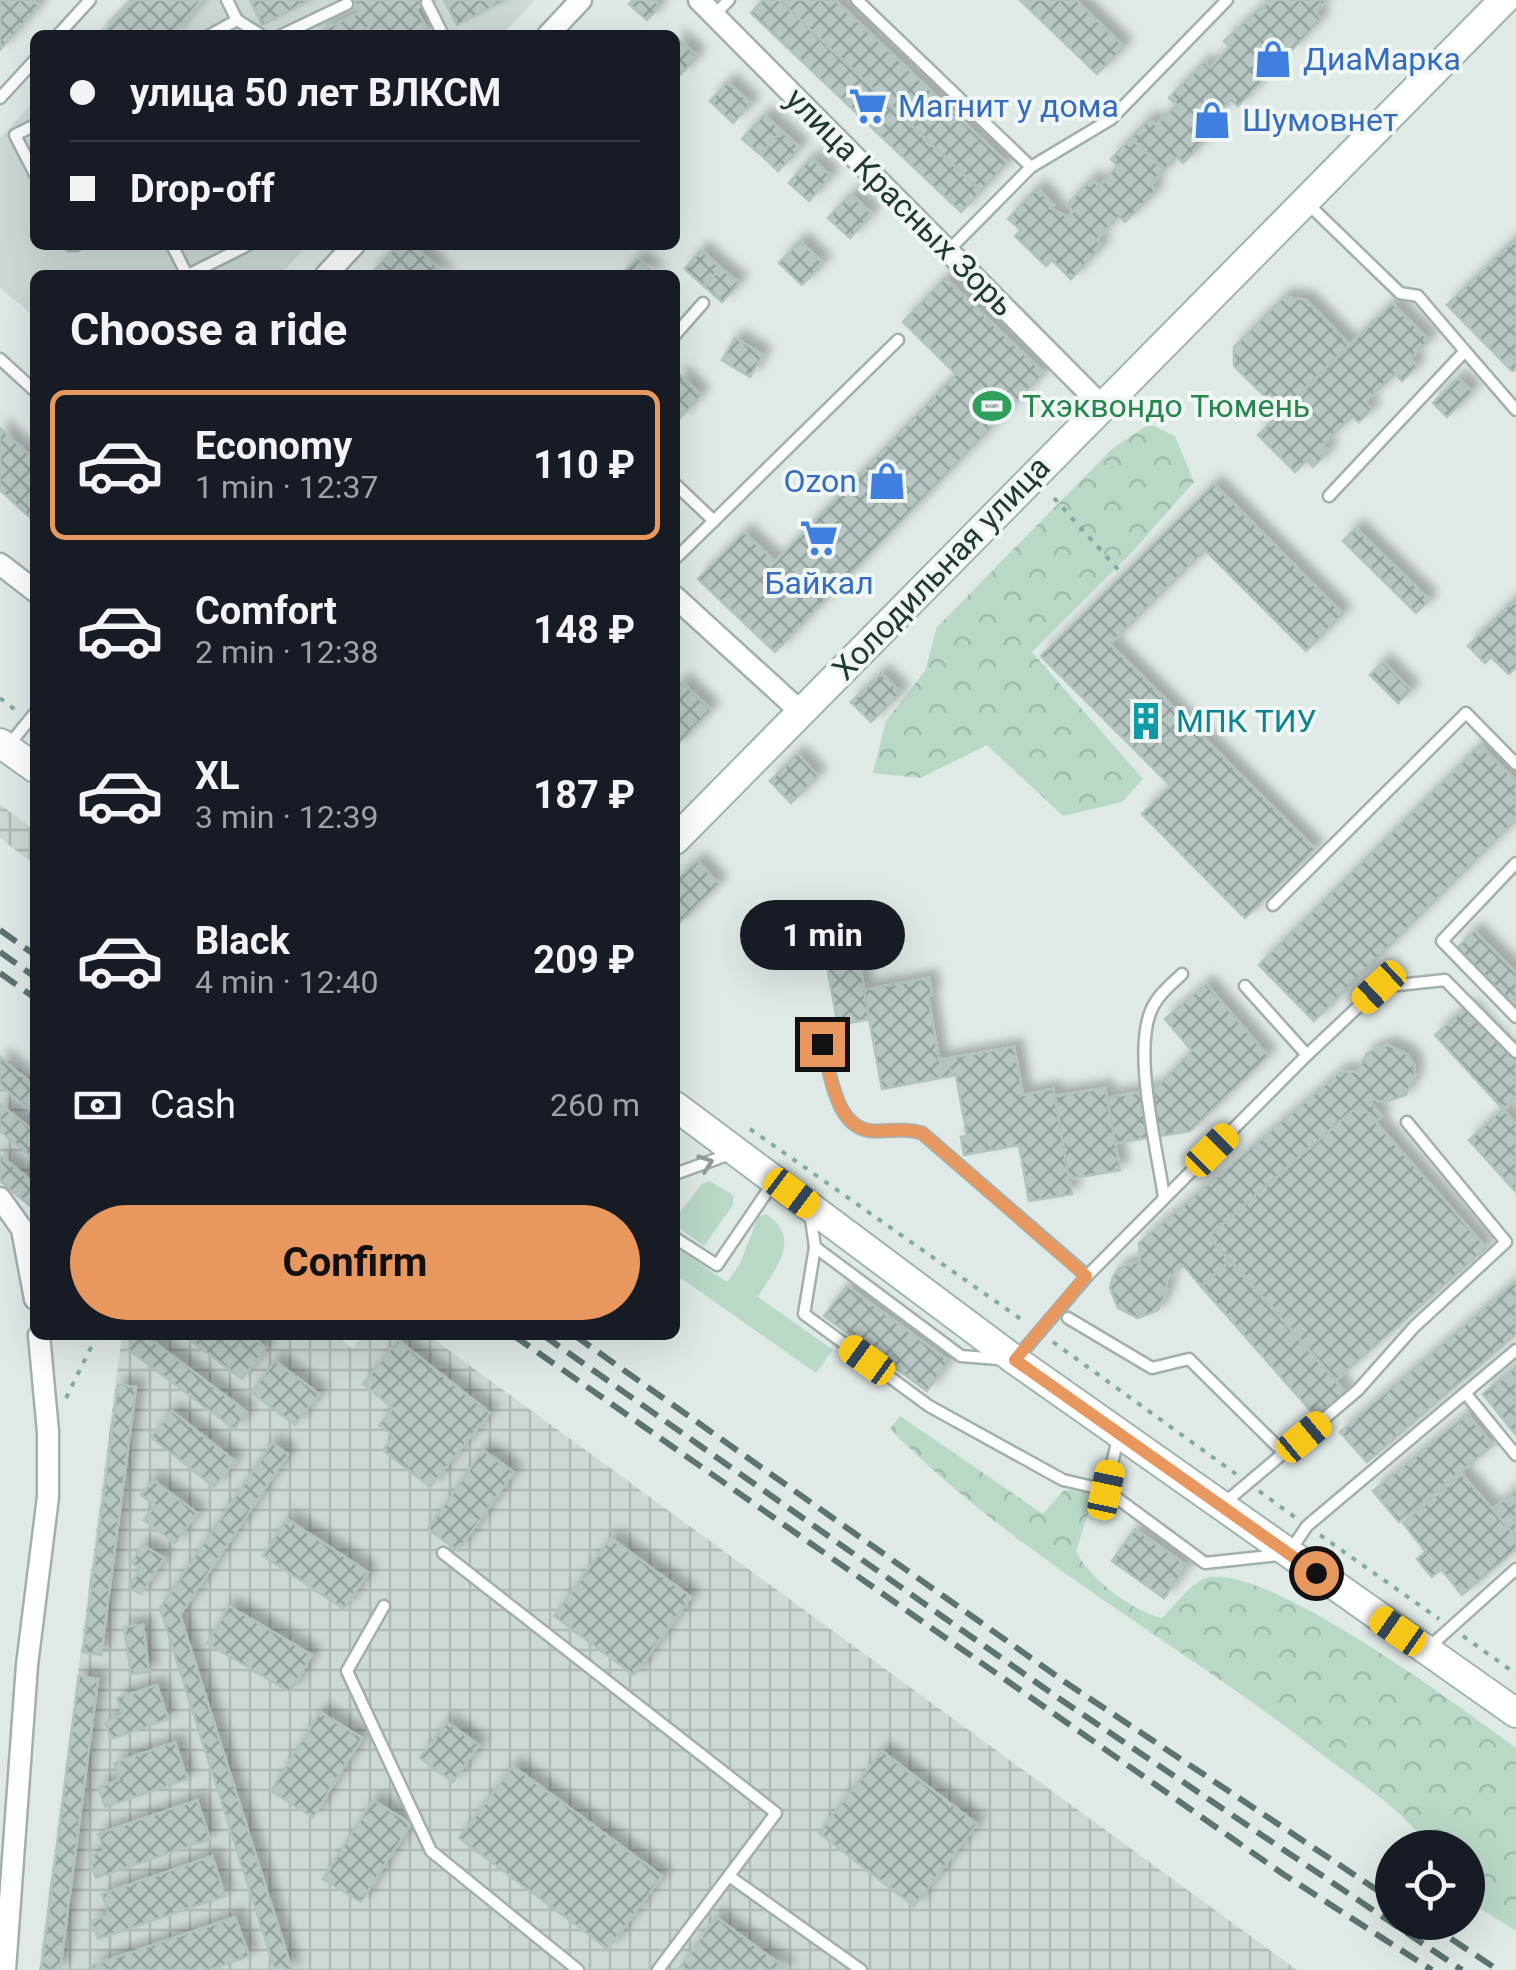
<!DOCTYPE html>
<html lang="en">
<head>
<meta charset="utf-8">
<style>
	:root { --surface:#171b24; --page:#242831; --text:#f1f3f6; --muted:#9ea1a6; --line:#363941; --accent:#e8985e }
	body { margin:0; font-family:Roboto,sans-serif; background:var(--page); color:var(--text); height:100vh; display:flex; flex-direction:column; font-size:38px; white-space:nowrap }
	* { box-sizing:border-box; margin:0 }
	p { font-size:32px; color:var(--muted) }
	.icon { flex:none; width:55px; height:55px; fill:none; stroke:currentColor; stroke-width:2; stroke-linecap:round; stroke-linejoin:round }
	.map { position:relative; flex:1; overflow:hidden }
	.side { position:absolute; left:30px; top:270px; width:650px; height:1070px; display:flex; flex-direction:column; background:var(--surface); border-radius:15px; box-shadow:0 10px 40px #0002 }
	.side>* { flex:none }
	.guide { position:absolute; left:30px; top:30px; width:650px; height:220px; border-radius:15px; box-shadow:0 10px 40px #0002; display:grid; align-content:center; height:220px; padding:0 40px; background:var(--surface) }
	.fabs { position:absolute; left:1375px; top:1830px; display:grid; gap:20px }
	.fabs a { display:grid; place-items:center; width:110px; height:110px; border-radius:50%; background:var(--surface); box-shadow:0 10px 40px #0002; font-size:50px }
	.end { position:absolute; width:45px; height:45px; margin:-22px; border:12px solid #e8985e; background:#111; box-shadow:0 0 0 5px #111 }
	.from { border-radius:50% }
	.bubble { position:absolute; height:70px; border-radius:35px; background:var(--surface); box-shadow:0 10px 40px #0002; font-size:32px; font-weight:700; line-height:70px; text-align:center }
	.car { position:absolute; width:30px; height:60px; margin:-30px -15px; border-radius:12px; box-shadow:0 0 8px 2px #0007; background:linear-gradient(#f5c518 24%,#345 0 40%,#f5c518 0 76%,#345 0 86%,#f5c518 0) }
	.guide b { display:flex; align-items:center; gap:35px; height:95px; font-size:38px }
	.guide b+b { border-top:2px solid var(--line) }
	.guide i { width:25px; height:25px; background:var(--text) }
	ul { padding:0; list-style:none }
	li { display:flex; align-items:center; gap:30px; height:150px; margin:0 20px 15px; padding:0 20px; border:5px solid transparent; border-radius:15px }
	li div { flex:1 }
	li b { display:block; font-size:38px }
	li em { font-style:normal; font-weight:700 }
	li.current { border-color:var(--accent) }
	li>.icon { width:90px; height:90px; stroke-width:1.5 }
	h2 { padding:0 40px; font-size:45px; line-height:120px }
	.pay { display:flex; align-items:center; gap:25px; height:110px; padding:0 40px; font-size:38px }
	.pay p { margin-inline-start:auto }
	.primary-button { display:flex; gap:20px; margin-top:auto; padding:20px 40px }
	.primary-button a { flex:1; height:115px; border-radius:60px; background:var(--accent); color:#111; font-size:40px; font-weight:700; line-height:115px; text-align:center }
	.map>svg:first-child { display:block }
</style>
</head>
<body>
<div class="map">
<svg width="1516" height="1970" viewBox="0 0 1516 1970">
	<defs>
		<pattern id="industrial-grid" width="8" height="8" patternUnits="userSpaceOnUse" patternTransform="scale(2.5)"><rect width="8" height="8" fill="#cdd9d5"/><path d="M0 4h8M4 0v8" fill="none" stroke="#b0bbb7"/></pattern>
		<pattern id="forest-crowns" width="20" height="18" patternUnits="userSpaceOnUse" patternTransform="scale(2.5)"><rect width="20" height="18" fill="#b9d9c7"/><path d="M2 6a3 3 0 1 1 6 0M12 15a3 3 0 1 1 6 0" fill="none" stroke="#9fbbac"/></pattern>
		<pattern id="building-cross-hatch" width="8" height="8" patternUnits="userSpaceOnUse" patternTransform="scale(2.5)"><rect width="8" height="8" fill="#b7c6c3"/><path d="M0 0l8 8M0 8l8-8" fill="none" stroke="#94a29f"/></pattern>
		<filter id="shadow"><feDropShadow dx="8" dy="-8" stdDeviation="5" flood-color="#0004"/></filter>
	</defs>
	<rect width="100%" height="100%" fill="#dfe9e6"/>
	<!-- built -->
	<g fill="#cdd9d5">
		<path d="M128,0H535L502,35H95Z"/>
		<path d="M35,100V245H308L280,275H35V317L0,288V138Z"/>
	</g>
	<!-- industrial -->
	<g fill="url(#industrial-grid)">
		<path d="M0,804L35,831V865L0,838Z"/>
		<path d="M0,1054L35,1081V1209L0,1180Z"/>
		<path d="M122,1335H337L352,1349L363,1335H428L1297,1970H39Z"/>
	</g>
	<!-- green -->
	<g fill="#b9d9c7">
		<path d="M710,1181L733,1195V1205L704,1246L675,1225V1218L702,1184Z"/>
		<path d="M766,1214C803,1239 775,1268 758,1297L833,1350L816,1373L675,1274V1247L727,1282L740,1264L758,1217Z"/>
	</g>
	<!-- forest -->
	<g fill="url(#forest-crowns)">
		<path d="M1149,424L1175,436L1194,482L1133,551L1032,652L1143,779L1122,802L1063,816L987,745L920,778L873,773L886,721L925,671L937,627L1112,449Z"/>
		<path d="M900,1416L1043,1514L1064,1490L1095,1492L1076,1551C1089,1578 1133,1612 1162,1618C1173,1607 1187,1588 1201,1580C1254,1552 1468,1713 1516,1748V1931L1468,1901V1848L1429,1847C1399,1805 1356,1781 1315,1749C1177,1641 1013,1554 890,1429Z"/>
	</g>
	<!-- building -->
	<g fill="url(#building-cross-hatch)" stroke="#b2c2be" stroke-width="2.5" filter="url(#shadow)">
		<path d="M0,0H33L39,6L0,50Z"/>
		<path d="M135,0H201L173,35H101Z"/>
		<path d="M250,0H308L309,1L262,25Z"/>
		<path d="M354,0H433L416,9L430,35H372L368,28L354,35H314L360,12Z"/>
		<path d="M444,0H502L503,1L457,25Z"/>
		<path d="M633,0H654L660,6L647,20L629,4Z"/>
		<path d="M763,0H779L981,191L961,212L751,13Z"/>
		<path d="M779,0H835L1007,163L981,191Z"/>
		<path d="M1020,0H1076L1124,47L1097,74Z"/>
		<path d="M1267,0H1327L1315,13L1321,19L1291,51L1284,44L1262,68L1268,74L1238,106L1231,100L1208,124L1215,130L1183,163L1177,157L1164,170L1131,138L1149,119L1156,125L1177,105L1169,98L1204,62L1210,68L1230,47L1224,41L1259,9L1262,13Z"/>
		<path d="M677,38L697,56L680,75L675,70Z"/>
		<path d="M728,82L751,104L733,123L710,101Z"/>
		<path d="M764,115L782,131L760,154L742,139Z"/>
		<path d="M782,131L800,148L778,171L760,154Z"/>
		<path d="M1131,138L1164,170L1150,185L1156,191L1125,222L1119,216L1096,240L1102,246L1071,279L1052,260L1046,266L1015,236L1021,230L1008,219L1037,188L1054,205L1050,208L1068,217L1073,212L1067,205L1092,179L1099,186L1118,166L1111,159Z"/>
		<path d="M811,158L831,176L809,201L789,183Z"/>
		<path d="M851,194L872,214L850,238L828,218Z"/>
		<path d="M1516,238V368L1512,371L1447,305Z"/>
		<path d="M800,241L823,263L802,285L779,263Z"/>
		<path d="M398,245H414L445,275H370Z"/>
		<path d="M701,250L721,268L704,286L685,269Z"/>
		<path d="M638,258L656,275H621Z"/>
		<path d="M721,268L739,283L722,302L704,286Z"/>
		<path d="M945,278L1044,373L775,652L698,579L744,532L775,562L956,374L903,322Z"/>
		<path d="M1284,297L1306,300L1350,345L1281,412L1234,366V347Z"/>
		<path d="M1392,303L1429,340L1410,359L1417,366L1402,381L1395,374L1365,402L1372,409L1359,422L1352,416L1322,445L1329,451L1313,467L1307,460L1295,472L1258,435Z"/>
		<path d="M735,338L763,355L750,377L722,360Z"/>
		<path d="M679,374L701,395L679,419L675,415Z"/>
		<path d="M1458,378L1472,392L1447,417L1433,403Z"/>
		<path d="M0,428L35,460V522L0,490Z"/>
		<path d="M1214,484L1343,614L1306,651L1205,550L1110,644L1315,849L1245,918L1142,814L1171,786L1041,656Z"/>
		<path d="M1356,528L1429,600L1416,613L1343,541Z"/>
		<path d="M1516,598V667L1509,674L1491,657L1485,663L1468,646Z"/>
		<path d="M1383,662L1411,690L1398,703L1370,675Z"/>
		<path d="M881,673L901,693L871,722L851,702Z"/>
		<path d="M682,682L711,710L675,747V690Z"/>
		<path d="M1480,745L1516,781V820L1314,1021L1259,965Z"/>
		<path d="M797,754L818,776L791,803L770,781Z"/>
		<path d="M697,861L719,884L676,926L675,882Z"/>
		<path d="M1474,931L1516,973V1007L1457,948Z"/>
		<path d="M858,956L870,1019L838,1025L826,961Z"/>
		<path d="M929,978L932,995L928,996L939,1060L956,1075L882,1089L864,990Z"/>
		<path d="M1206,984L1268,1056L1190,1131L1115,1143L1107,1098L1155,1089L1192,1051L1165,1019Z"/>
		<path d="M1467,1007L1516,1063V1098L1503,1109L1435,1035Z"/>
		<path d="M1388,1045L1408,1055L1414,1065L1415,1075L1406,1095L1385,1102L1373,1099L1370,1102L1382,1116L1375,1122L1360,1104L1209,1236L1230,1261L1201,1286L1183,1265L1166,1280L1167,1290L1158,1310L1138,1318L1118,1308L1110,1288L1113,1277L1119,1268L1140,1261L1139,1243L1340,1072H1358L1367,1053Z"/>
		<path d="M1014,1047L1023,1095L1053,1089L1072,1194L1029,1201L1019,1145L964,1155L961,1137L967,1136L956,1075L939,1060Z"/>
		<path d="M0,1057L35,1086V1114L0,1085Z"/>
		<path d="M1105,1088L1120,1170L1069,1179L1055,1096Z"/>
		<path d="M0,1104L35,1132V1160L0,1131Z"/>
		<path d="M1360,1104L1486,1248L1336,1380L1209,1236Z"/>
		<path d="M1503,1109L1516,1124V1192L1469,1140Z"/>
		<path d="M0,1155L35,1184V1210L0,1181Z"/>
		<path d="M1230,1261L1347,1394L1318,1419L1201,1286Z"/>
		<path d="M1516,1281V1334L1367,1462L1340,1432Z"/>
		<path d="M847,1286L949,1361L927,1391L824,1316Z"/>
		<path d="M138,1335H145L247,1412L234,1429L128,1349Z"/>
		<path d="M183,1335H249L266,1348L242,1379Z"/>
		<path d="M398,1340L490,1413L430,1487L383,1450L394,1436L379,1425L393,1408L363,1384Z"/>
		<path d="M275,1361L319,1394L295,1425L251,1392Z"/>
		<path d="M1516,1367V1435L1483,1394Z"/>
		<path d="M118,1385L136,1387L101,1655L83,1652Z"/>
		<path d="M172,1411L235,1461L214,1487L151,1437Z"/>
		<path d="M1467,1414L1493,1445L1399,1522L1373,1491Z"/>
		<path d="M272,1443L288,1454L180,1615L292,1970H275L160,1608Z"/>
		<path d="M483,1450L514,1472L458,1551L428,1529Z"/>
		<path d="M1462,1474L1516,1537V1549L1462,1595L1441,1569L1432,1577L1417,1559L1426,1552L1403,1523Z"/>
		<path d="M153,1480L197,1513L175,1543L144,1520L155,1505L141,1495Z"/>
		<path d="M1516,1490V1537L1493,1509Z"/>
		<path d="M287,1519L368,1572L344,1609L263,1556Z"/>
		<path d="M1135,1529L1187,1566L1164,1598L1112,1561Z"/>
		<path d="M611,1538L691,1597L634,1675L554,1616Z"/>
		<path d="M143,1545L164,1558L141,1594L129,1587L141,1568L131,1563Z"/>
		<path d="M229,1606L312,1655L290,1692L207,1643Z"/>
		<path d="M143,1625L149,1672L131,1674L124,1627Z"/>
		<path d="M79,1676L98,1679L60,1970H41Z"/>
		<path d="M157,1685L168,1719L111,1739L105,1722L123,1715L117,1698Z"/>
		<path d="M320,1712L362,1738L313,1817L271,1791Z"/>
		<path d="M447,1722L479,1745L453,1782L420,1758Z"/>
		<path d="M175,1742L187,1779L105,1807L98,1787L119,1780L114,1763Z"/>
		<path d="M882,1751L977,1824L914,1906L819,1833Z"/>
		<path d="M513,1766L662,1876L608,1949L459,1838Z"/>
		<path d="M197,1800L210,1839L96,1878L89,1856L104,1851L98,1834Z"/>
		<path d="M373,1800L411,1824L361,1902L323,1879Z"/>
		<path d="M212,1856L225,1896L98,1939L91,1921L109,1915L102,1894Z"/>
		<path d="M235,1917L249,1956L209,1970H93L91,1966Z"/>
		<path d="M716,1917L788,1970H678Z"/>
	</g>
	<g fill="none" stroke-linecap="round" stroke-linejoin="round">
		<!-- lane casing -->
		<g stroke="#a2b0ad" stroke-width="15">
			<g id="lane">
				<path d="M857,0L1031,167"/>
				<path d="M427,3L443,35"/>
				<path d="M714,15L729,0"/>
				<path d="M237,20L261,35"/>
				<path d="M58,35L90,0"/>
				<path d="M210,35L237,20L227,0"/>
				<path d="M282,35L347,4"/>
				<path d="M0,98L35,60"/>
				<path d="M35,125L15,135L35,174"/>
				<path d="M1306,202L1400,293L1418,296L1465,351L1329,496"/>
				<path d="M70,245H76"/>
				<path d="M172,245L187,275"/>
				<path d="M948,251L1031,167L1111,119L1227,0"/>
				<path d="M188,275L248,245"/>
				<path d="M675,335L703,303"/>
				<path d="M1465,351L1516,410"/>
				<path d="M0,359L35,391"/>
				<path d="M675,484L714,521"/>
				<path d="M675,559L898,340"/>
				<path d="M7,747L35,713"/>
				<path d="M1516,863L1442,941L1516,1017"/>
				<path d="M1273,905L1466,713L1516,764"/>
				<path d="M822,1044C831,1073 835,1131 875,1131C892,1131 905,1128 922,1133L1087,1276"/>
				<path d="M1307,1055L1379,987L1445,980L1516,1052"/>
				<path d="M675,1174L730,1154"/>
				<path d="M1164,1198C1158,1151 1129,1042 1155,1003C1161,992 1173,983 1182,974"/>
				<path d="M810,1212L815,1247L804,1314L929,1406L1063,1480L1106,1490L1205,1563L1288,1554L1307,1526L1516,1350"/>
				<path d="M675,1238L717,1265L773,1183"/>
				<path d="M815,1247L961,1356L999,1359"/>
				<path d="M1068,1318L1152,1368L1189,1359L1284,1453"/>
				<path d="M1016,1359L1087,1276L1307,1055L1245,986"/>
				<path d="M1466,1394L1516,1455"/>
				<path d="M1106,1490L1118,1438"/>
				<path d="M1222,1505L1358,1390L1414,1327L1506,1242L1407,1122"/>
				<path d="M443,1553L776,1813L658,1970"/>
				<path d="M384,1606L347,1671L431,1851L578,1970"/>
				<path d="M1427,1649L1516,1569"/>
				<path d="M729,1876L861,1970"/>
			</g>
		</g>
		<!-- street casing -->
		<g stroke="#a2b0ad" stroke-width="25">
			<g id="street">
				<path d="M699,0L1101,405"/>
				<path d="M548,35L581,0"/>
				<path d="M326,275L354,245"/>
				<path d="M0,564L35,591"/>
				<path d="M675,597L801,712"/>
				<path d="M0,1198L22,1229L35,1299"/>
				<path d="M5,1970L27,1665L48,1497V1432L39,1335"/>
			</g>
		</g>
		<!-- secondary casing -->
		<g stroke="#9fb4b0" stroke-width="32">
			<g id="secondary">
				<path d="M0,743L35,768"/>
				<path d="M675,840L1504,0"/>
				<path d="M675,1106L1015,1360L1516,1713"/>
			</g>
		</g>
		<!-- path -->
		<g stroke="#81aaa5" stroke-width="4" stroke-dasharray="5 8" stroke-linecap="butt">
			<path d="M1054,498L1123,575"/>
			<path d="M0,698L18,712"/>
			<path d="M675,1076L685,1083"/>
			<path d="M750,1129L1025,1322"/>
			<path d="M1053,1342L1236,1474"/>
			<path d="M66,1398L97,1335"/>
			<path d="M1259,1491L1296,1518"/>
			<path d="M1320,1535L1439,1619"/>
			<path d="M1463,1636L1516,1674"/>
		</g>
		<!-- lane -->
		<use href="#lane" stroke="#fff" stroke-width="10"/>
		<!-- street -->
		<use href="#street" stroke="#fff" stroke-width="20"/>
		<!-- secondary -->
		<use href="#secondary" stroke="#fff" stroke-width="28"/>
		<!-- rail -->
		<g stroke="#5b7371" stroke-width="6" stroke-dasharray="20 10" stroke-linecap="butt">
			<path d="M0,930L35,955"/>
			<path d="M0,952L35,977"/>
			<path d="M0,973L35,998"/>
			<path d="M513,1335L1283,1874L1432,1970"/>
			<path d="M543,1335L1054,1695L1462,1970"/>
			<path d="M574,1335L1065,1682L1392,1900"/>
			<path d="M1426,1922L1498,1970"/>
		</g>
	</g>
	<!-- one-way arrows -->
	<defs><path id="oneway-chevron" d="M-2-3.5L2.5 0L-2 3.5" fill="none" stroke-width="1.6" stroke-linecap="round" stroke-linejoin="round" transform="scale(2.5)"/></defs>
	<use stroke="#909c9a" href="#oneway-chevron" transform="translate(706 1163) rotate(-20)"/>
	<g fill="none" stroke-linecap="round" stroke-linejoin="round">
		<!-- route -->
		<path stroke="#e8985e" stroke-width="12" d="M822,1044C831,1073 835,1131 875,1131C892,1131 905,1128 922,1133L1086,1276L1015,1360L1316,1573"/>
	</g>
	<!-- icons -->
	<defs>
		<g id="shop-bare" transform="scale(3)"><path d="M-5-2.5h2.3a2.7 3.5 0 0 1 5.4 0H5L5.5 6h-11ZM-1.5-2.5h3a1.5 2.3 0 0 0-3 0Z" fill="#3f7fe0" stroke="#eff6f4" stroke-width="2.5" paint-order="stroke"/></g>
		<g id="supermarket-bare" transform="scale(3)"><path d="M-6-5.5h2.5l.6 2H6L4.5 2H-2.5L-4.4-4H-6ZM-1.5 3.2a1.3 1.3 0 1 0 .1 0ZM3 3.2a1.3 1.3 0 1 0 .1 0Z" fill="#3f7fe0" stroke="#eff6f4" stroke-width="2.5" paint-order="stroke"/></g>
		<g id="stadium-bare" transform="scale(3)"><path d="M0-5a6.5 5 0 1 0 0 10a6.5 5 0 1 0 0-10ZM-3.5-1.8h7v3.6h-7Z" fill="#2e9e5b" stroke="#eff6f4" stroke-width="2.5" paint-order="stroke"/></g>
		<g id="building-bare" transform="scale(3)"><path d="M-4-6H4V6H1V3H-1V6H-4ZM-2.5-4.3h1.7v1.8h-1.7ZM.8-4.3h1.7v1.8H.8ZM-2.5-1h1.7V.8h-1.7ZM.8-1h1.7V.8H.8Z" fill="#0f9aa8" stroke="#eff6f4" stroke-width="2.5" paint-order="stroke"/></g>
	</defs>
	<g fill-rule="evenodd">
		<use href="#shop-bare" x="1273" y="59"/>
		<use href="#supermarket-bare" x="868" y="106"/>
		<use href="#shop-bare" x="1212" y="120"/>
		<use href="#stadium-bare" x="992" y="406"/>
		<use href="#shop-bare" x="887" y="481"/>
		<use href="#supermarket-bare" x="819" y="538"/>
		<use href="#building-bare" x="1146" y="721"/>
	</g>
	<g text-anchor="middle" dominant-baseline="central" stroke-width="8" stroke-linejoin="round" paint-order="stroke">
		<!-- shop labels -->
		<g font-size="32" fill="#366cbe" stroke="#eff6f4" text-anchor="start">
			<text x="1303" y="59">ДиаМарка</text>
			<text x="898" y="106">Магнит у дома</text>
			<text x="1242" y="120">Шумовнет</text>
			<text x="857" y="481" text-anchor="end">Ozon</text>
			<text x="819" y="583" text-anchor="middle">Байкал</text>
		</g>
		<!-- street labels -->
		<g font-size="32" fill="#213835" stroke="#eff6f4">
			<text transform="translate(900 202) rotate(45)">улица Красных Зорь</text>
			<text transform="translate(941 568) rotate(-46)">Холодильная улица</text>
		</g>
		<!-- leisure labels -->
		<g font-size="32" fill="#27864d" stroke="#eff6f4" text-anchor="start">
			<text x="1022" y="406">Тхэквондо Тюмень</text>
		</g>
		<!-- culture labels -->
		<g font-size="32" fill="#0d838f" stroke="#eff6f4" text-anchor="start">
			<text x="1176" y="721">МПК ТИУ</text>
		</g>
	</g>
</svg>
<div class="fabs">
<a><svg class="icon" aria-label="locate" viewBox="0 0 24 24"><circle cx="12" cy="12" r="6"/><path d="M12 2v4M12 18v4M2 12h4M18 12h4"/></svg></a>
</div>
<i class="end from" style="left:1316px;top:1573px"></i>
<i class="end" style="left:822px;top:1044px"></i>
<div class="bubble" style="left:740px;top:900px;width:165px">1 min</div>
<i class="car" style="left:1379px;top:987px;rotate:227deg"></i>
<i class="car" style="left:1212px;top:1150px;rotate:45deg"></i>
<i class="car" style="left:792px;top:1193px;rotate:127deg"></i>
<i class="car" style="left:867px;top:1360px;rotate:306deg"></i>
<i class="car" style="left:1304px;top:1437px;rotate:50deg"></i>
<i class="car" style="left:1106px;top:1490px;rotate:12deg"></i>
<i class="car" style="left:1398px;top:1631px;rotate:305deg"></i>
<div class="guide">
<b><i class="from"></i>улица 50 лет ВЛКСМ</b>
<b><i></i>Drop-off</b>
</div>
<section class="side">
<h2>Choose a ride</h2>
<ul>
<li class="current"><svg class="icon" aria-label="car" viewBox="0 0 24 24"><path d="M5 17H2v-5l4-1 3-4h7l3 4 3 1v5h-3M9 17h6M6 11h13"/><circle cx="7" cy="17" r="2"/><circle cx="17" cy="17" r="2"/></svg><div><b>Economy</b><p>1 min · 12:37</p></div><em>110 ₽</em></li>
<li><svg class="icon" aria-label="car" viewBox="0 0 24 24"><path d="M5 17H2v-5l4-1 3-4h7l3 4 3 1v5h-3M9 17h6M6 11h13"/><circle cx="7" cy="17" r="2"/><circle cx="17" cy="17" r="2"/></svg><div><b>Comfort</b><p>2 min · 12:38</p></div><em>148 ₽</em></li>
<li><svg class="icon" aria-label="car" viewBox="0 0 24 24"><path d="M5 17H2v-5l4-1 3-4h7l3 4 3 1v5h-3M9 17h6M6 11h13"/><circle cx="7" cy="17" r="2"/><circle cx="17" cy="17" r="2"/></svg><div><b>XL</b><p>3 min · 12:39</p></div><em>187 ₽</em></li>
<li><svg class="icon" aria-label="car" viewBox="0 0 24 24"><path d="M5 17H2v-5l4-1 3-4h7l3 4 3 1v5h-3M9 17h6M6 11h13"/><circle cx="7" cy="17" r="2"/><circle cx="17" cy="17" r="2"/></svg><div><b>Black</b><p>4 min · 12:40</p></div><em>209 ₽</em></li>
</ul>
<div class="pay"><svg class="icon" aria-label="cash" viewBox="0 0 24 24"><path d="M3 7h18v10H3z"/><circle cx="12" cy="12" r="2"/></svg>Cash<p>260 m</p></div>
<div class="primary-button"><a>Confirm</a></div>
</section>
</div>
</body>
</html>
